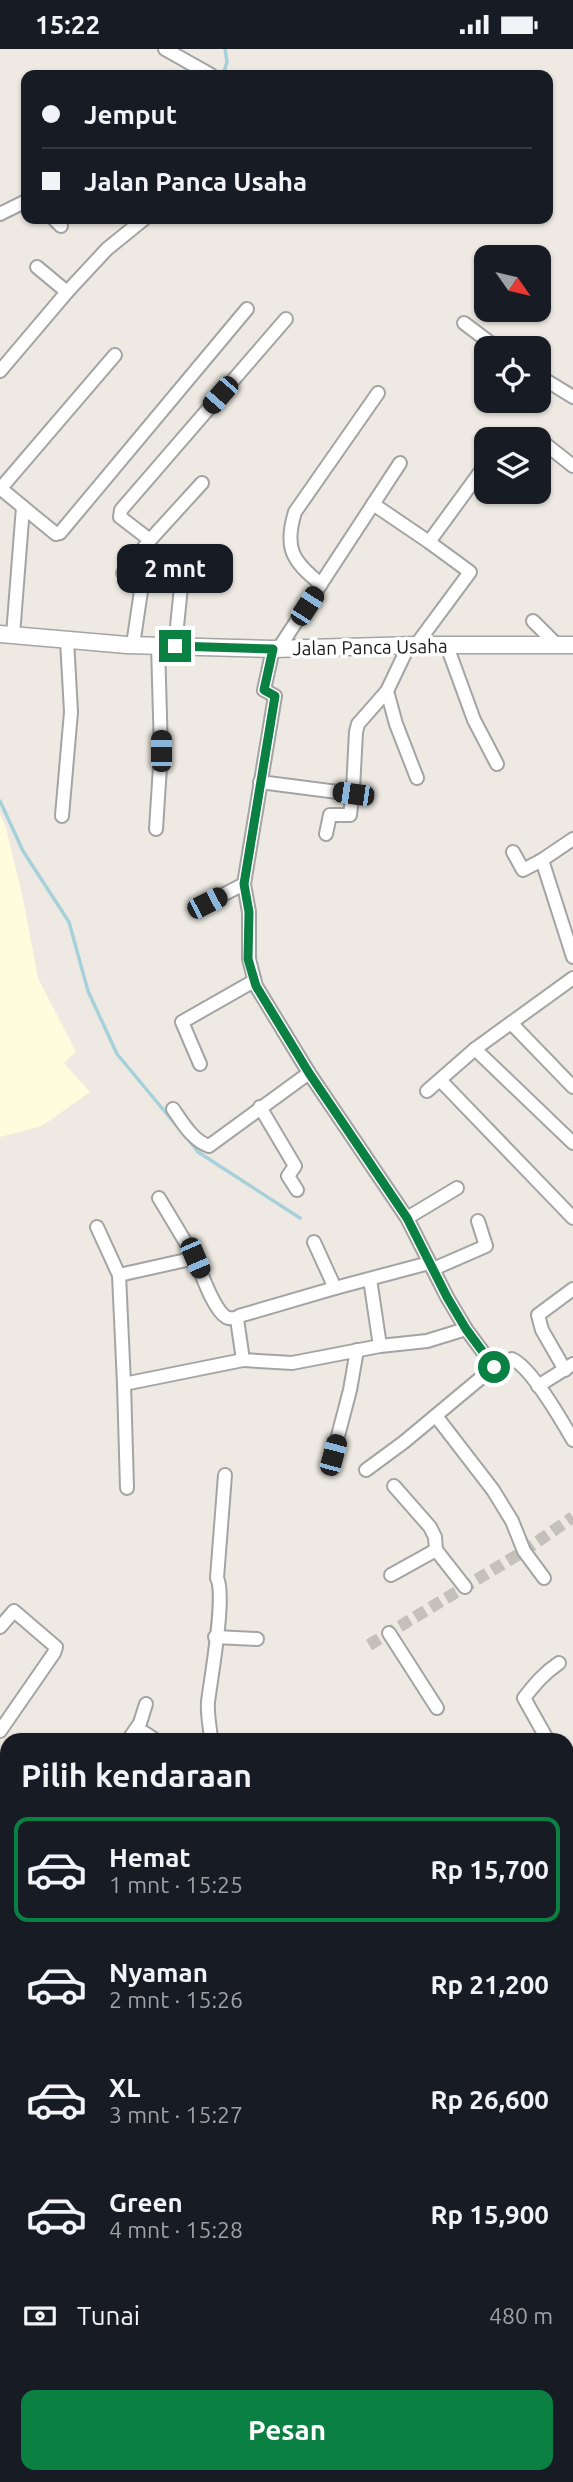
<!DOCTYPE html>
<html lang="id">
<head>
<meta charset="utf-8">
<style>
	:root { --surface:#171b24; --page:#20242c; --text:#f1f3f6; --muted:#9ea1a6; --line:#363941; --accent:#0b8043 }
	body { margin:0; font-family:Ubuntu,sans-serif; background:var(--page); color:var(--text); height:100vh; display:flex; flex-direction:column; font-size:26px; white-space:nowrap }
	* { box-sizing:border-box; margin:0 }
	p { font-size:23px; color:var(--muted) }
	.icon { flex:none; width:38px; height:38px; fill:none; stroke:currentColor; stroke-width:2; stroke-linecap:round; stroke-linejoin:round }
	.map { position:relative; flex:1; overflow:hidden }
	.sheet { position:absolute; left:0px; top:1684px; width:574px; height:751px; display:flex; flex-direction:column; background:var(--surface); border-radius:21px 21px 0 0; box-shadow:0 2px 5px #0004 }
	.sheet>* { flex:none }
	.banner { position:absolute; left:21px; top:21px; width:532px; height:154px; border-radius:14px; box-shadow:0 2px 5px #0004; display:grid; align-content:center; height:154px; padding:0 21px; background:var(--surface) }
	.needle { width:46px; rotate:124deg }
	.fabs { position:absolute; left:474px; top:196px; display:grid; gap:14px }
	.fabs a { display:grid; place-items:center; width:77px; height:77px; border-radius:14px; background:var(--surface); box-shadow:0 2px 5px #0004; font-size:35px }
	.end { position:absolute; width:32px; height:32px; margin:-16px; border:9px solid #0b8043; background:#fff; box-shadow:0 0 0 4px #fff }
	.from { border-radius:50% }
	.bubble { position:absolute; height:49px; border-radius:14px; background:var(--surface); box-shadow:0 2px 5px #0004; font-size:23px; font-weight:700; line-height:49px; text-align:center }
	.car { position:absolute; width:21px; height:42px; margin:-21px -10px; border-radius:9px; box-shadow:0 0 5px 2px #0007; background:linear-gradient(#222 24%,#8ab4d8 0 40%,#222 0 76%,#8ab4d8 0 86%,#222 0) }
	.banner b { display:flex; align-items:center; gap:24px; height:66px; font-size:26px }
	.banner b+b { border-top:2px solid var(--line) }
	.banner i { width:18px; height:18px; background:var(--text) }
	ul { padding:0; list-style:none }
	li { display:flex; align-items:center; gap:21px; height:105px; margin:0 14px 10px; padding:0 7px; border:4px solid transparent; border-radius:14px }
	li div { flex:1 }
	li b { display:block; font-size:26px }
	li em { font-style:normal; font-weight:700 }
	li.current { border-color:var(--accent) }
	li>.icon { width:63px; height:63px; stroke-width:1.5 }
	h2 { padding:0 21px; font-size:32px; line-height:84px }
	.pay { display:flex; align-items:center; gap:18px; height:77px; padding:0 21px; font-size:26px }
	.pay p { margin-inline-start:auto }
	.primary-button { display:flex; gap:14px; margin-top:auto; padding:14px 21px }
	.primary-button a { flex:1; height:80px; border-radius:14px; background:var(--accent); color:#fff; font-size:28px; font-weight:700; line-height:80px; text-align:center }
	.status { display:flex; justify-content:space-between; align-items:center; height:49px; padding:0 35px; background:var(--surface); direction:ltr }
	.status svg { height:19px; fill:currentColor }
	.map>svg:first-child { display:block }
</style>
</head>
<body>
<div class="status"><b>15:22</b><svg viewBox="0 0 49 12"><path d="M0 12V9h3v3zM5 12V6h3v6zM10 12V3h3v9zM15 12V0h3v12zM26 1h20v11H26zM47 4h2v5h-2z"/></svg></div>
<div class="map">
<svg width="573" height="2433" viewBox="0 0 573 2433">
	<rect width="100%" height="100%" fill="#eeeae3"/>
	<!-- education -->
	<g fill="#fdfcdd">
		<path d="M0,765L6,779L23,850L38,929L76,1003L64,1014L90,1043L42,1077L0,1088Z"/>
		<path d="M16,2427H125L130,2433H14Z"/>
	</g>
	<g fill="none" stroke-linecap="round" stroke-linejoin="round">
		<!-- stream -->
		<g stroke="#a6d1da" stroke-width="3.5">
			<path d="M223,26L227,13L225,0"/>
			<path d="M0,752L23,802L69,873L88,942L117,1005L181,1082"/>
			<path d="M186,1087L198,1103L300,1169"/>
		</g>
		<!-- river -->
		<g stroke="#a6d1da" stroke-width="23">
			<path d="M109,2427L114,2433"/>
			<path d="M14,2433L23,2427"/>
		</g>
		<!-- minor-tunnel -->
		<path stroke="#c4c1bb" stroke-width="12" stroke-dasharray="12 6" stroke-linecap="butt" d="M369,1596L524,1502L573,1468"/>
		<!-- minor casing -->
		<g stroke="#a4a4a4" stroke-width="16">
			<g id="minor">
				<path d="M165,0L211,26"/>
				<path d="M0,165L26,152"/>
				<path d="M54,170L61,177"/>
				<path d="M67,243L107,200L144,170"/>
				<path d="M464,274L497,299"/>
				<path d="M0,322L67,243L37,218"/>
				<path d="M539,327L573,348"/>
				<path d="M544,394L573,417"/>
				<path d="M0,439L23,458L13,586"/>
				<path d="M1,439L115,306"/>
				<path d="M373,455L429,493"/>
				<path d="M23,458L56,485L60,484L247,260"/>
				<path d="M150,491L202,434"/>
				<path d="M321,535C292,512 284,499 295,463L378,344"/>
				<path d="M533,572L557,596"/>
				<path d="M133,596L141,542L123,524L150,491L120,468L121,461L286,270"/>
				<path d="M416,596L470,523L429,493L486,415"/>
				<path d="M175,597L181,538"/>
				<path d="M447,597L474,671L497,715"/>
				<path d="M279,599L400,414"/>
				<path d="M273,600L264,641L275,647L244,835L249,863V910L256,937L309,1024L407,1169L447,1248L466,1280L494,1318"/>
				<path d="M387,642L396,675L417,729"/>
				<path d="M260,733L353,745"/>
				<path d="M62,767L71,663L67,591"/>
				<path d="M156,780L161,702L158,596"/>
				<path d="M326,785L330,766H350L353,740L356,683L358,675L387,642L408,598"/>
				<path d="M573,790L542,811L573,908"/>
				<path d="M513,803L523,821L542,811"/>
				<path d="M198,862L207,854L244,835"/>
				<path d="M511,974L573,1038"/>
				<path d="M475,1000L573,1094"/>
				<path d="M200,1015L182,973L254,932"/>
				<path d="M440,1031L573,1169"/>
				<path d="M427,1042L475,1000L573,929"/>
				<path d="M260,1058L295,1117L288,1127L297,1141"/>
				<path d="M173,1060C182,1073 193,1092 209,1097L309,1024"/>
				<path d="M407,1169L457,1139"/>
				<path d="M97,1178L119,1226"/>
				<path d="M314,1193L335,1239L239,1267L237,1270L243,1311L292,1314L380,1297L427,1292L466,1280"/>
				<path d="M195,1209C201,1223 213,1260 226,1268C229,1270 234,1269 238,1269"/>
				<path d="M433,1220L486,1197L478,1172"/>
				<path d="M370,1230L380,1297"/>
				<path d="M335,1239L429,1214"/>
				<path d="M565,1321L542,1281L538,1266L573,1240"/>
				<path d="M124,1335L119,1226L195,1209L159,1149"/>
				<path d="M538,1337L573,1315"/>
				<path d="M436,1367L493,1441L512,1472L524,1502L544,1529"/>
				<path d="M333,1406L350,1341L357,1301"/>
				<path d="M366,1421L404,1393L494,1318L512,1310C531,1318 562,1372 573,1391"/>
				<path d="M394,1437L430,1478L435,1488L436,1501L465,1538"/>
				<path d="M127,1439L124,1335L243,1311"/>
				<path d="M391,1526L436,1501"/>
				<path d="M0,1578L14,1562L56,1598L54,1604L0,1682"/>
				<path d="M389,1584L437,1659"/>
				<path d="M215,1588L257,1590"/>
				<path d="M137,1679L154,1690"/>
				<path d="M129,1690L140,1674L146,1655"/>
				<path d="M211,1690C210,1678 207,1665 208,1653C211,1628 226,1547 217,1529L225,1426"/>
				<path d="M547,1690L524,1649C535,1635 544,1624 559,1614"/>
				<path d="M567,1726L573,1736"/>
				<path d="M0,1746L7,1752"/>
				<path d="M567,1883L573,1877"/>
				<path d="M568,2245L573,2248"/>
				<path d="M567,2363L573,2361"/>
				<path d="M0,2422L7,2416"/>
				<path d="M119,2427L123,2433"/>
				<path d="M536,2427L542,2433"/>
			</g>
		</g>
		<!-- tertiary casing -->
		<g stroke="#a4a4a4" stroke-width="19">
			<path id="tertiary" d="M0,585L127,596L273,600L416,596H573"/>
		</g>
		<!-- trunk casing -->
		<g stroke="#d02c6d" stroke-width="24">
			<g id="trunk">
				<path d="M567,1982H573"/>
				<path d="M0,1985H7"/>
				<path d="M0,2004H7"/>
				<path d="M567,2007H573"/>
			</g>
		</g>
		<!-- minor -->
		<use href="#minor" stroke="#fff" stroke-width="12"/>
		<!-- tertiary -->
		<use href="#tertiary" stroke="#fff" stroke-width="16"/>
		<!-- trunk -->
		<use href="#trunk" stroke="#ecada0" stroke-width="21"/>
		<!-- tram -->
		<g stroke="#6b6b6b" stroke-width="2">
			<path d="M0,1985H7"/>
			<path d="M567,1986H573"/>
		</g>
	</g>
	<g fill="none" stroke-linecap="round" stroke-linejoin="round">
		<!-- route -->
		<path stroke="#0b8043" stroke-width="9" d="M175,597L273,600L264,641L275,647L244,835L249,863L248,910L256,937L309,1024L407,1169L447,1248L466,1280L494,1318"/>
	</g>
	<g text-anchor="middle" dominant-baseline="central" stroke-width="7" stroke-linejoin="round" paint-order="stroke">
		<!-- street labels -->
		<g font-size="19" fill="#1d1d1d" stroke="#fff">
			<text transform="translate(370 598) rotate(-1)">Jalan Panca Usaha</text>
		</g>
	</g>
</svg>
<div class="fabs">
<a><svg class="needle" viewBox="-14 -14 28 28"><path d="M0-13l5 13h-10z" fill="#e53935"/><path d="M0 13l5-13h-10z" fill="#9ea1a6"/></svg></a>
<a><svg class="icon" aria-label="locate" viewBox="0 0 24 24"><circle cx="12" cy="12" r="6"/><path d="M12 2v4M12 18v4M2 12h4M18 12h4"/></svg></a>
<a><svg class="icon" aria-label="layers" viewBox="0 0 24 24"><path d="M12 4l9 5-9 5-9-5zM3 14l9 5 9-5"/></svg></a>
</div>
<i class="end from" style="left:494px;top:1318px"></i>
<i class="end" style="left:175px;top:597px"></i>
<div class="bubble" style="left:117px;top:495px;width:116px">2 mnt</div>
<i class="car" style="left:220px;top:346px;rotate:221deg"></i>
<i class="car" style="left:307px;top:557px;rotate:33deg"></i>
<i class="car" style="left:161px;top:702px;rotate:0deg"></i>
<i class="car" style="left:353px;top:745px;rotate:278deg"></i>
<i class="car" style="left:207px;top:854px;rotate:63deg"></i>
<i class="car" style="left:195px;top:1209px;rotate:157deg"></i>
<i class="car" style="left:333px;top:1406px;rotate:15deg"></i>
<div class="banner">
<b><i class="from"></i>Jemput</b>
<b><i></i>Jalan Panca Usaha</b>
</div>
<section class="sheet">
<h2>Pilih kendaraan</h2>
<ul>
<li class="current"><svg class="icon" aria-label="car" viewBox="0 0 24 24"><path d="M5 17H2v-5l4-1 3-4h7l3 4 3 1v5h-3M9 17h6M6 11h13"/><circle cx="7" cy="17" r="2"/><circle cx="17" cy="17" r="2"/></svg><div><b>Hemat</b><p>1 mnt · 15:25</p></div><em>Rp 15,700</em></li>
<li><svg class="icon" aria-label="car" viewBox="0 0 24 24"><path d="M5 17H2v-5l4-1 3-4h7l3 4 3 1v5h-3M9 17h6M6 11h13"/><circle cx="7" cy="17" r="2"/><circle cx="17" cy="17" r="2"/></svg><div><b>Nyaman</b><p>2 mnt · 15:26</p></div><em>Rp 21,200</em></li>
<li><svg class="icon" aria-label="car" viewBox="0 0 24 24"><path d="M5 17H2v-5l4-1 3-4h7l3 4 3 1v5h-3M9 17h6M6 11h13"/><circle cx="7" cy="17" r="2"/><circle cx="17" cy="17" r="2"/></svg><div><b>XL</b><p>3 mnt · 15:27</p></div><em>Rp 26,600</em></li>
<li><svg class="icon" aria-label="car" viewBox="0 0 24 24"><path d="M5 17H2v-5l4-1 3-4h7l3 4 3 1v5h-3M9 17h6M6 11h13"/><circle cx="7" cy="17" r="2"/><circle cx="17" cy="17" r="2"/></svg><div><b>Green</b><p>4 mnt · 15:28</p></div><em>Rp 15,900</em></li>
</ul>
<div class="pay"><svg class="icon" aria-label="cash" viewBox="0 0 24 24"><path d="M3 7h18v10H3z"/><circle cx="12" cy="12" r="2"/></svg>Tunai<p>480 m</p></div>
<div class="primary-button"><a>Pesan</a></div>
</section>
</div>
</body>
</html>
